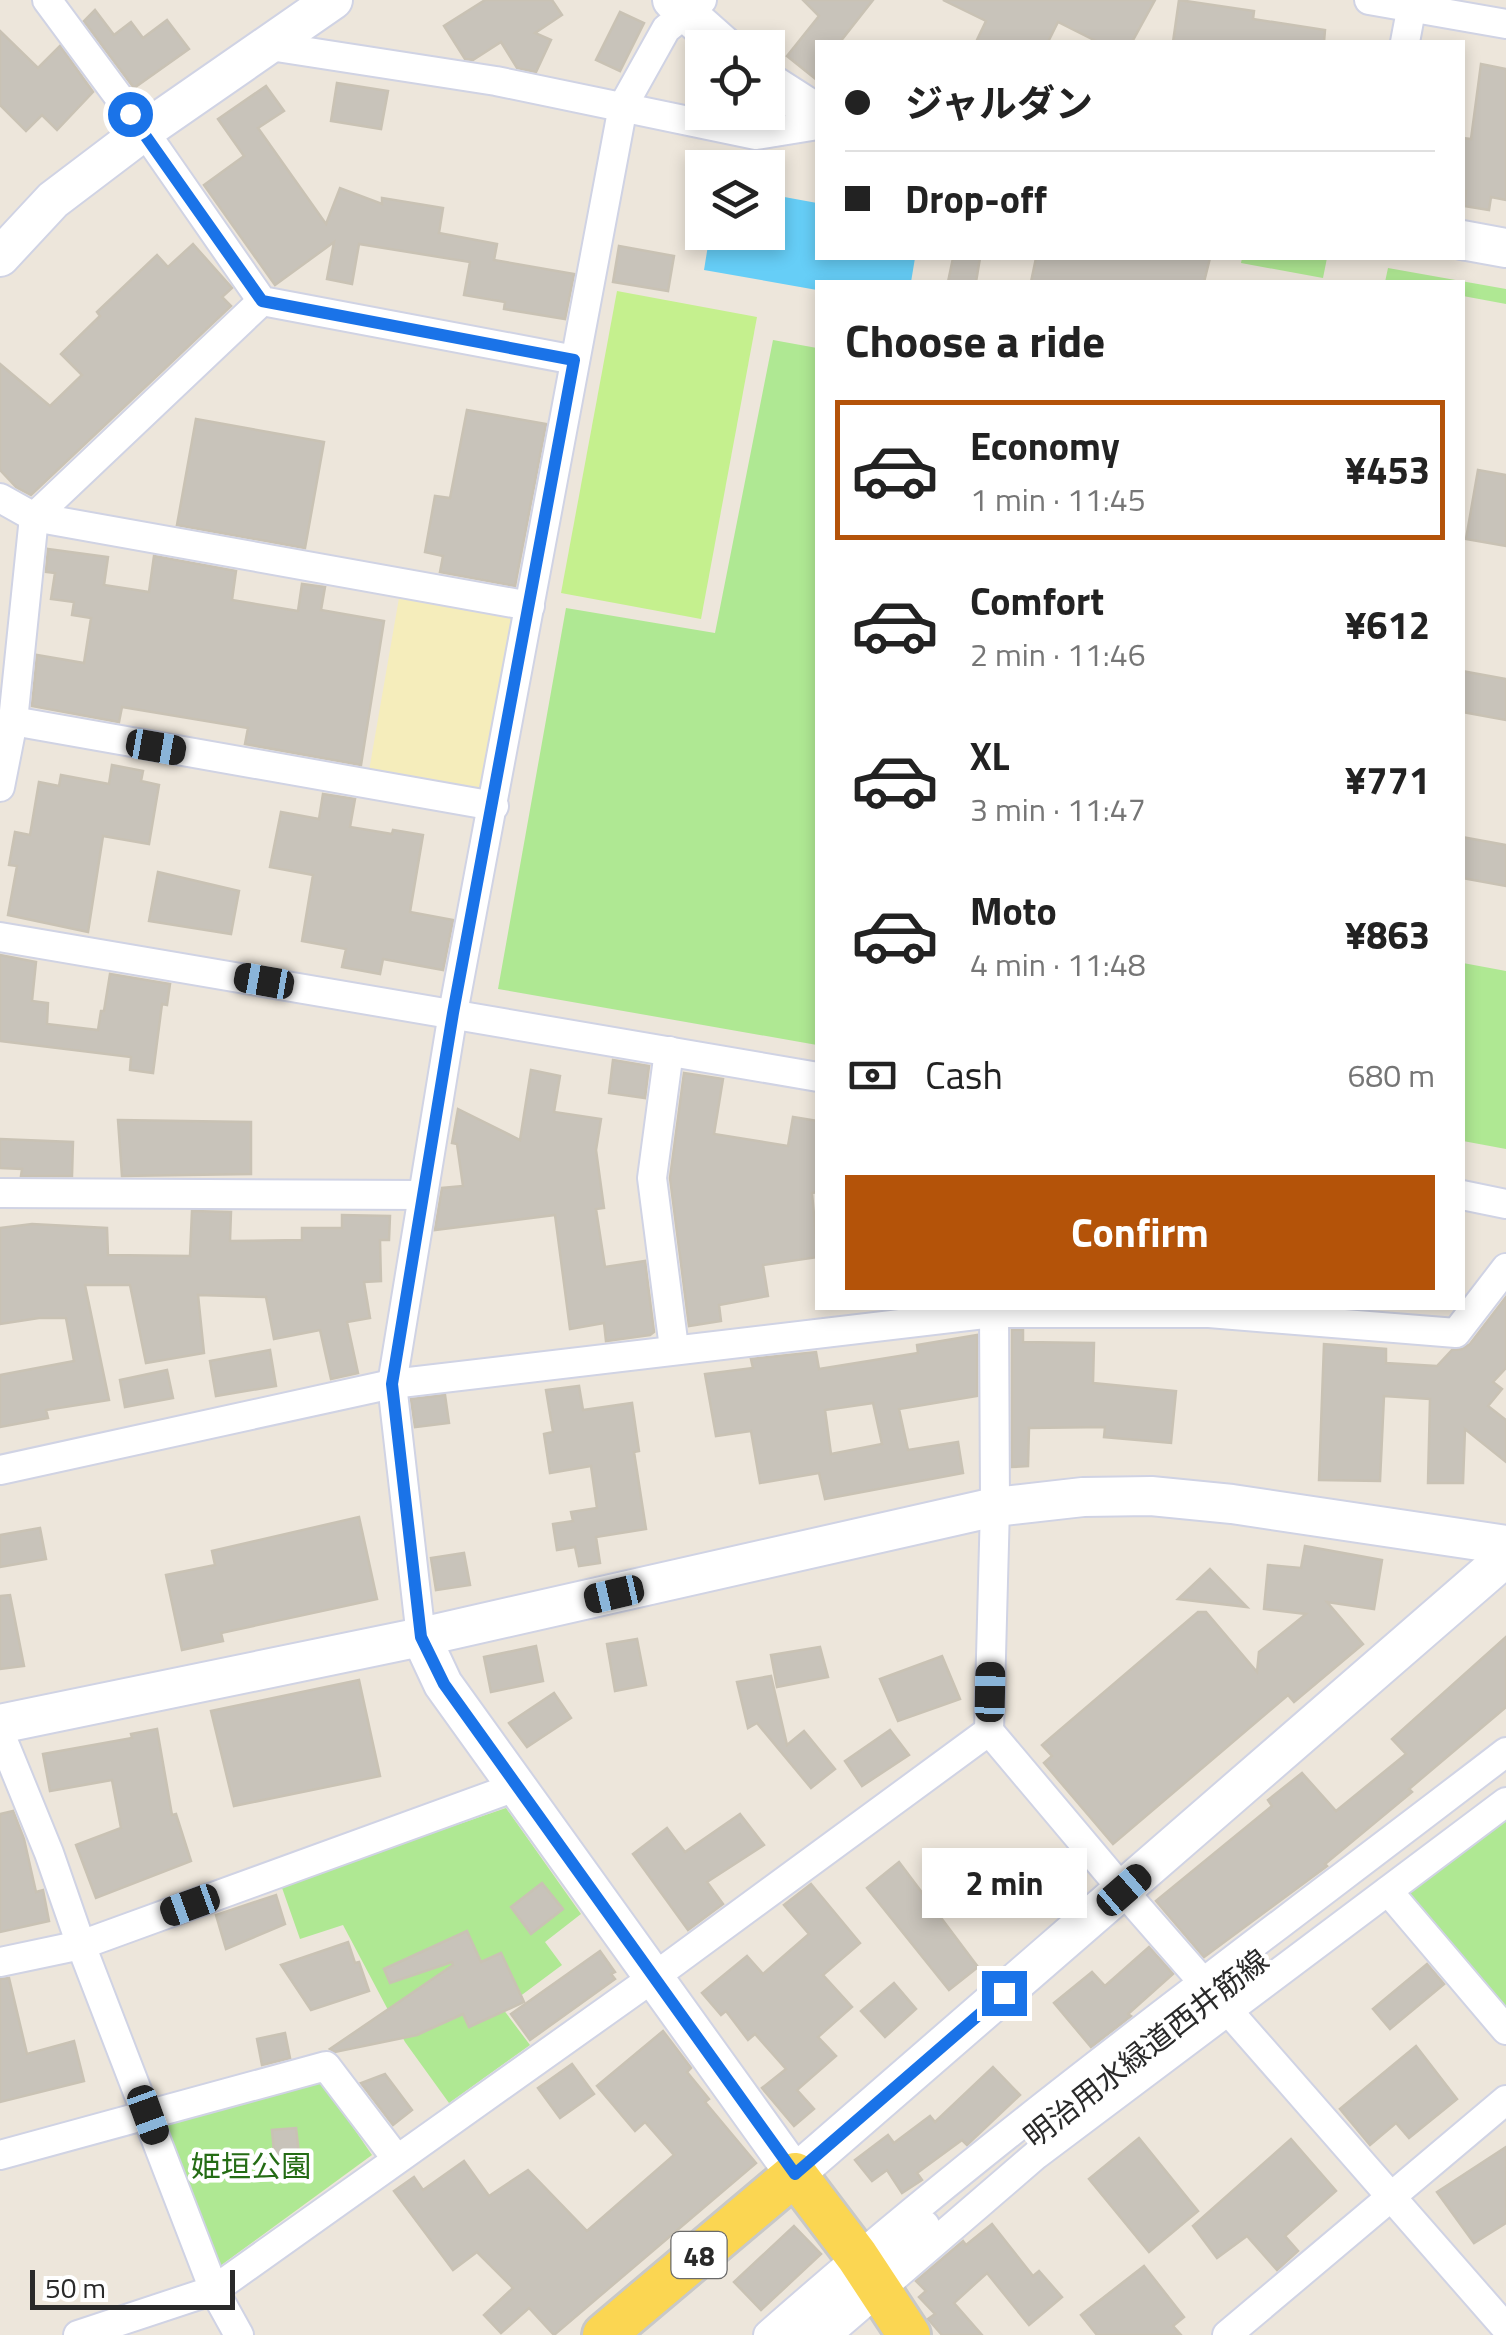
<!DOCTYPE html>
<html lang="en">
<head>
<meta charset="utf-8">
<style>
	:root { --surface:#fff; --page:#f6f6f6; --text:#222; --muted:#767676; --line:#e0e0e0; --accent:#b45309 }
	body { margin:0; font-family:"Titillium Web","Noto Sans JP",sans-serif; background:var(--page); color:var(--text); height:100vh; display:flex; flex-direction:column; font-size:38px; white-space:nowrap }
	* { box-sizing:border-box; margin:0 }
	p { font-size:32px; color:var(--muted) }
	.icon { flex:none; width:55px; height:55px; fill:none; stroke:currentColor; stroke-width:2; stroke-linecap:round; stroke-linejoin:round }
	.map { position:relative; flex:1; overflow:hidden }
	.details { position:absolute; left:815px; top:280px; width:650px; height:1030px; display:flex; flex-direction:column; background:var(--surface); border-radius:0px; box-shadow:0 5px 15px #0003 }
	.details>* { flex:none }
	.hud { position:absolute; left:815px; top:40px; width:650px; height:220px; border-radius:0px; box-shadow:0 5px 15px #0003; display:grid; align-content:center; height:220px; padding:0 30px; background:var(--surface) }
	.tools { position:absolute; left:685px; top:30px; display:grid; gap:20px }
	.tools a { display:grid; place-items:center; width:100px; height:100px; border-radius:0px; background:var(--surface); box-shadow:0 5px 15px #0003; font-size:50px }
	.scale { position:absolute; left:30px; bottom:25px; width:205px; box-sizing:border-box; padding-left:10px; border:5px solid #2a2a2a; border-top:0; font-size:28px; line-height:35px; white-space:nowrap; color:#2a2a2a; -webkit-text-stroke:8px #fff; paint-order:stroke }
	.end { position:absolute; width:45px; height:45px; margin:-22px; border:12px solid #1a73e8; background:#fff; box-shadow:0 0 0 5px #fff }
	.from { border-radius:50% }
	.bubble { position:absolute; height:70px; border-radius:0px; background:var(--surface); box-shadow:0 5px 15px #0003; font-size:32px; font-weight:700; line-height:70px; text-align:center }
	.car { position:absolute; width:30px; height:60px; margin:-30px -15px; border-radius:12px; box-shadow:0 0 8px 2px #0007; background:linear-gradient(#222 24%,#8ab4d8 0 40%,#222 0 76%,#8ab4d8 0 86%,#222 0) }
	.hud b { display:flex; align-items:center; gap:35px; height:95px; font-size:38px }
	.hud b+b { border-top:2px solid var(--line) }
	.hud i { width:25px; height:25px; background:var(--text) }
	ul { padding:0; list-style:none }
	li { display:flex; align-items:center; gap:30px; height:140px; margin:0 20px 15px; padding:0 10px; border:5px solid transparent; border-radius:0px }
	li div { flex:1 }
	li b { display:block; font-size:38px }
	li em { font-style:normal; font-weight:700 }
	li.on { border-color:var(--accent) }
	li>.icon { width:90px; height:90px; stroke-width:1.5 }
	h2 { padding:0 30px; font-size:45px; line-height:120px }
	.pay { display:flex; align-items:center; gap:25px; height:110px; padding:0 30px; font-size:38px }
	.pay p { margin-inline-start:auto }
	.action { display:flex; gap:20px; margin-top:auto; padding:20px 30px }
	.action a { flex:1; height:115px; border-radius:0px; background:var(--accent); color:#fff; font-size:40px; font-weight:700; line-height:115px; text-align:center }
	.map>svg:first-child { display:block }
</style>
</head>
<body>
<div class="map">
<svg width="1506" height="2335" viewBox="0 0 1506 2335">
	<rect width="100%" height="100%" fill="#ede6db"/>
	<!-- green -->
	<g fill="#afe893">
		<path d="M1242,258H1327L1323,278L1241,263Z"/>
		<path d="M1388,268L1506,289V304L1463,296L1462,282H1385Z"/>
		<path d="M773,340L817,348V1045L498,989L566,608L715,633Z"/>
		<path d="M1463,963L1506,971V1149L1463,1141Z"/>
		<path d="M506,1808L581,1914L545,1942L562,1965L503,2009L530,2045L449,2103L405,2042L343,1925L300,1939L281,1885Z"/>
		<path d="M1506,1817V2013L1404,1894Z"/>
		<path d="M322,2082L372,2155L220,2266L165,2124Z"/>
	</g>
	<!-- sand -->
	<path fill="#f5edbb" d="M399,598L513,619L482,790L369,771Z"/>
	<!-- pitch -->
	<path fill="#c5f08e" d="M617,291L757,317L701,619L561,593Z"/>
	<!-- water -->
	<path fill="#66cef7" d="M768,194L817,203L818,258H915L911,282H818L817,290L704,270L710,233L768,232Z"/>
	<!-- building -->
	<g fill="#c8c3ba" stroke="#c9c2b4" stroke-width="2.5" fill-rule="evenodd">
		<path d="M485,0H552L562,15L535,33L551,40L536,72L517,68L501,42L473,60L465,59L444,26Z"/>
		<path d="M803,0H873L840,42H818V81L787,56L819,16Z"/>
		<path d="M943,0H1155L1132,42H1098L1058,22L1048,42H976L986,21Z"/>
		<path d="M1179,0L1254,11L1253,19L1325,30L1324,42H1173Z"/>
		<path d="M95,10L114,35L131,22L143,38L167,20L189,49L134,88L84,21Z"/>
		<path d="M620,12L644,23L620,71L596,60Z"/>
		<path d="M0,31L38,68L60,46L93,92L57,130L42,115L26,131L0,105Z"/>
		<path d="M1481,64L1506,69V200L1491,197L1489,210L1464,206L1466,191L1462,190V138L1471,139Z"/>
		<path d="M337,83L388,91L381,129L331,121Z"/>
		<path d="M266,86L284,111L258,128L326,224L340,188L382,204V198L443,208L439,233L497,244L494,260L574,274L565,319L504,309L505,302L464,295L470,262L359,244L352,284L327,279L334,242L275,285L204,185L244,156L218,119Z"/>
		<path d="M193,244L232,288L222,297L231,306L31,495L16,487L0,470V364L50,406L82,375L61,354L100,316L97,312L157,255L168,267Z"/>
		<path d="M619,246L674,256L668,291L613,282Z"/>
		<path d="M953,258H980L976,282H948Z"/>
		<path d="M1036,258H1210L1204,282H1031Z"/>
		<path d="M467,410L546,424L515,586L440,572L443,556L425,552L435,496L450,498Z"/>
		<path d="M196,419L324,442L305,548L177,525Z"/>
		<path d="M1478,470L1506,475V546L1466,539Z"/>
		<path d="M48,549L108,557L104,585L149,592L154,556L236,571L232,600L298,611L302,584L325,587L321,610L384,621L361,765L245,744L248,728L122,707L119,722L32,706L37,655L84,663L91,618L72,615L74,602L51,599L55,573L46,572Z"/>
		<path d="M1462,671L1506,679V720L1462,712Z"/>
		<path d="M112,765L143,771L141,781L159,785L149,844L103,836L88,932L8,915L17,866L9,865L15,832L30,835L39,782L59,786L61,775L109,784Z"/>
		<path d="M323,794L355,799L350,827L392,834L393,830L423,835L410,912L453,920L443,970L383,959L380,974L342,967L346,949L302,941L313,875L270,867L281,812L319,819Z"/>
		<path d="M1462,837L1506,845V886L1462,878Z"/>
		<path d="M158,872L239,891L231,934L149,921Z"/>
		<path d="M0,955L36,962L32,1001L48,1003L47,1024L98,1030L101,1011H104L110,974L170,984L167,1005L162,1004L153,1073L130,1070L131,1057L0,1041Z"/>
		<path d="M613,1060L649,1066L645,1098L609,1093Z"/>
		<path d="M531,1070L560,1076L554,1112L601,1119L596,1150L604,1208L596,1209L605,1267L645,1261L654,1332L650,1335L606,1341L604,1323L570,1329L555,1215L435,1230L442,1188L463,1186L457,1144L452,1143L458,1109L520,1140Z"/>
		<path d="M684,1073L723,1079L714,1134L788,1146L793,1117L818,1121V1192L812,1193L818,1257L763,1265L768,1296L719,1305L721,1321L689,1326L670,1178Z"/>
		<path d="M118,1120L251,1122V1174L122,1176Z"/>
		<path d="M0,1139L73,1142L72,1176H21L22,1169L0,1168Z"/>
		<path d="M192,1211L231,1212L230,1241L302,1240V1228H342V1215L390,1216L389,1240H380L381,1281L364,1282L370,1318L347,1322L358,1373L331,1379L320,1330L274,1339L266,1297L198,1295L204,1353L146,1363L130,1285H85L109,1400L46,1410L48,1418L0,1427V1375L74,1361L66,1318H39L0,1324V1228L32,1224L107,1228L108,1255L190,1256Z"/>
		<path d="M1506,1297V1368L1493,1382L1502,1389L1488,1406L1506,1420V1462L1465,1429L1463,1483H1428L1430,1399L1384,1396L1380,1481L1319,1480L1324,1344L1386,1349V1363L1437,1366L1452,1350L1462,1349L1470,1344Z"/>
		<path d="M1012,1330H1023V1342L1094,1343L1093,1383L1176,1391L1171,1443L1104,1437L1105,1427L1029,1428L1028,1466L1012,1467Z"/>
		<path d="M977,1335V1396L899,1409L908,1450L958,1442L963,1473L825,1499L819,1473L760,1483L751,1431L716,1436L705,1374L753,1368L751,1359L816,1352L819,1369L918,1353L917,1345ZM873,1403L882,1444L831,1454L825,1410Z"/>
		<path d="M270,1350L276,1386L216,1396L210,1361Z"/>
		<path d="M167,1370L173,1398L125,1407L120,1380Z"/>
		<path d="M579,1386L583,1410L632,1403L639,1451L634,1452L646,1529L596,1537L600,1563L579,1566L575,1547L557,1550L553,1524L573,1521L571,1512L597,1508L591,1466L550,1473L544,1434L553,1432L546,1390Z"/>
		<path d="M445,1395L449,1423L415,1427L411,1399Z"/>
		<path d="M359,1517L377,1599L221,1633L223,1641L182,1650L166,1575L215,1565L212,1551Z"/>
		<path d="M40,1528L46,1559L0,1567V1535Z"/>
		<path d="M1305,1546L1382,1560L1374,1609L1327,1602L1363,1644L1294,1702L1288,1695L1113,1844L1044,1763L1052,1756L1042,1745L1198,1612H1206L1257,1672L1259,1652L1306,1614L1264,1609L1268,1565L1301,1568Z"/>
		<path d="M464,1553L470,1585L436,1590L431,1558Z"/>
		<path d="M1210,1569L1247,1607L1178,1599Z"/>
		<path d="M10,1595L24,1666L0,1669V1596Z"/>
		<path d="M1506,1637V1707L1409,1789L1412,1792L1325,1864L1327,1866L1204,1957L1156,1901L1272,1806L1268,1800L1302,1773L1336,1811L1406,1754L1392,1739Z"/>
		<path d="M637,1639L646,1685L615,1691L607,1644Z"/>
		<path d="M536,1646L543,1681L491,1692L484,1657Z"/>
		<path d="M820,1647L828,1677L777,1687L771,1655Z"/>
		<path d="M942,1656L960,1699L898,1721L880,1679Z"/>
		<path d="M771,1676L787,1745L804,1731L835,1769L811,1788L757,1723L748,1728L737,1682Z"/>
		<path d="M359,1680L380,1776L234,1806L211,1711Z"/>
		<path d="M554,1693L571,1718L527,1747L509,1723Z"/>
		<path d="M157,1729L172,1815L176,1814L191,1861L96,1898L76,1845L121,1828L112,1780L50,1791L43,1754L132,1738L131,1734Z"/>
		<path d="M890,1730L909,1755L862,1786L845,1761Z"/>
		<path d="M13,1811L24,1839L36,1892L43,1890L49,1921L0,1932V1814Z"/>
		<path d="M740,1814L764,1845L707,1882L723,1904L688,1930L633,1854L667,1828L685,1852Z"/>
		<path d="M899,1862L978,1967L949,1990L867,1888Z"/>
		<path d="M542,1883L563,1909L531,1934L511,1907Z"/>
		<path d="M811,1884L860,1943L823,1975L852,2007L818,2037L836,2056L797,2090L814,2109L794,2126L762,2088L786,2069L755,2034L748,2040L726,2011L721,2015L702,1993L747,1956L763,1974L809,1934L784,1905Z"/>
		<path d="M276,1895L285,1924L226,1949L216,1915Z"/>
		<path d="M467,1931L481,1962L501,1953L524,2002L469,2027L463,2014L417,2035L335,2052L330,2049L453,1965L452,1962L390,1983L384,1969Z"/>
		<path d="M348,1942L355,1963L359,1962L369,1991L311,2010L281,1965Z"/>
		<path d="M1149,1947L1173,1974L1128,2014L1131,2016L1091,2047L1054,2003L1092,1972L1105,1986Z"/>
		<path d="M600,1951L615,1972L611,1974L615,1979L530,2040L511,2014Z"/>
		<path d="M1427,1964L1444,1984L1390,2029L1373,2009Z"/>
		<path d="M9,1978L27,2054L74,2041L84,2081L0,2102V1979Z"/>
		<path d="M894,1983L916,2009L885,2037L861,2011Z"/>
		<path d="M663,2031L691,2068L687,2072L709,2099L705,2102L756,2163L554,2335L529,2308L501,2333L484,2315L513,2288L477,2252L453,2270L394,2191L414,2177L423,2190L464,2161L489,2196L528,2170L587,2231L674,2155L645,2122L635,2131L597,2086Z"/>
		<path d="M285,2033L290,2058L262,2065L257,2039Z"/>
		<path d="M1416,2046L1457,2099L1409,2138L1396,2123L1370,2145L1340,2109Z"/>
		<path d="M572,2064L594,2094L560,2118L538,2088Z"/>
		<path d="M993,2067L1020,2095L967,2145L962,2140L917,2173L922,2180L902,2193L887,2170L872,2181L855,2160L888,2135L894,2143L930,2116L935,2122Z"/>
		<path d="M385,2074L412,2110L393,2125L361,2083Z"/>
		<path d="M296,2128L301,2171L276,2173L272,2130Z"/>
		<path d="M1139,2138L1198,2211L1149,2252L1089,2179Z"/>
		<path d="M1291,2139L1336,2191L1285,2236L1298,2251L1277,2270L1247,2236L1217,2258L1193,2226Z"/>
		<path d="M1506,2147V2223L1474,2243L1437,2192Z"/>
		<path d="M992,2224L1033,2276L1039,2271L1062,2297L1029,2325L987,2273L954,2303L982,2335H942L928,2319L935,2314L919,2297L926,2291L916,2281L963,2241L966,2245Z"/>
		<path d="M794,2226L821,2254L761,2310L734,2282Z"/>
		<path d="M1144,2266L1184,2317L1173,2326L1181,2335H1097L1081,2315Z"/>
	</g>
	<g fill="none" stroke-linecap="round" stroke-linejoin="round">
		<!-- street casing -->
		<g stroke="#d0d3e4" stroke-width="32">
			<g id="street">
				<path d="M47,0L144,131L262,301L575,360"/>
				<path d="M1369,0L1506,24"/>
				<path d="M1405,42L1413,0"/>
				<path d="M270,46L496,81L756,135L818,125"/>
				<path d="M0,498L34,517L530,606"/>
				<path d="M13,721L494,806"/>
				<path d="M0,787L13,721L34,517L262,301"/>
				<path d="M0,937L818,1077"/>
				<path d="M669,1051L652,1178L674,1348"/>
				<path d="M0,1193L422,1195"/>
				<path d="M1462,1195L1506,1204"/>
				<path d="M0,1470L392,1384L993,1313H1209L1456,1333L1506,1268"/>
				<path d="M421,1637L392,1384L453,1013L623,106L666,29L702,0"/>
				<path d="M989,1731L995,1507L994,1308"/>
				<path d="M0,1733L49,1853L81,1945L214,2290L239,2335"/>
				<path d="M1388,1891L1506,2030"/>
				<path d="M0,1962L81,1945L518,1786"/>
				<path d="M0,2155L326,2066L396,2158"/>
				<path d="M78,2335L214,2290L654,1977L989,1731L1139,1909L1506,2328"/>
				<path d="M768,2335C1003,2127 1258,1943 1506,1752"/>
				<path d="M797,2335L925,2225"/>
				<path d="M827,2335L1036,2155L1506,1802"/>
				<path d="M1227,2335L1506,2100"/>
			</g>
		</g>
		<!-- secondary casing -->
		<g stroke="#d0d3e4" stroke-width="42">
			<g id="secondary">
				<path d="M672,0L726,48"/>
				<path d="M768,82L818,114"/>
				<path d="M1462,240L1506,248"/>
				<path d="M0,257L53,200L144,131L333,0"/>
				<path d="M421,1637L443,1684L795,2174L1506,1557"/>
				<path d="M0,1724L421,1637L995,1507L1083,1497L1151,1496L1232,1504L1506,1545"/>
			</g>
		</g>
		<!-- primary casing -->
		<g stroke="#c8c8c8" stroke-width="48">
			<path id="primary" d="M604,2335L795,2174L857,2256L909,2335"/>
		</g>
		<!-- street -->
		<use href="#street" stroke="#fff" stroke-width="28"/>
		<!-- secondary -->
		<use href="#secondary" stroke="#fff" stroke-width="38"/>
		<!-- primary -->
		<use href="#primary" stroke="#fbd652" stroke-width="42"/>
	</g>
	<g fill="none" stroke-linecap="round" stroke-linejoin="round">
		<!-- route -->
		<path stroke="#1a73e8" stroke-width="12" d="M130,114L262,301L574,360L453,1013L392,1384L421,1637L444,1684L795,2174L1004,1993"/>
	</g>
	<g text-anchor="middle" dominant-baseline="central" stroke-width="9" stroke-linejoin="round" paint-order="stroke">
		<!-- shield labels -->
		<rect fill="#fff" stroke="#6a6a6a" stroke-width="2.5" x="671.5" y="2232" width="55" height="46" rx="8"/>
		<g font-size="28" font-weight="bold" fill="#2a2a2a">
			<text x="699" y="2255">48</text>
		</g>
		<!-- street labels -->
		<g font-size="30" fill="#2a2a2a" stroke="#fff">
			<text transform="translate(1146 2048) rotate(-38)">明治用水緑道西井筋線</text>
		</g>
		<!-- park labels -->
		<g font-size="30" fill="#256c15" stroke="#fff">
			<text x="251" y="2166">姫垣公園</text>
		</g>
	</g>
</svg>
<div class="tools">
<a><svg class="icon" aria-label="locate" viewBox="0 0 24 24"><circle cx="12" cy="12" r="6"/><path d="M12 2v4M12 18v4M2 12h4M18 12h4"/></svg></a>
<a><svg class="icon" aria-label="layers" viewBox="0 0 24 24"><path d="M12 4l9 5-9 5-9-5zM3 14l9 5 9-5"/></svg></a>
</div>
<div class="scale">50 m</div>
<i class="end from" style="left:130px;top:114px"></i>
<i class="end" style="left:1004px;top:1993px"></i>
<div class="bubble" style="left:922px;top:1848px;width:165px">2 min</div>
<i class="car" style="left:156px;top:747px;rotate:100deg"></i>
<i class="car" style="left:264px;top:981px;rotate:280deg"></i>
<i class="car" style="left:614px;top:1594px;rotate:257deg"></i>
<i class="car" style="left:990px;top:1692px;rotate:1deg"></i>
<i class="car" style="left:1124px;top:1890px;rotate:49deg"></i>
<i class="car" style="left:190px;top:1905px;rotate:250deg"></i>
<i class="car" style="left:148px;top:2115px;rotate:160deg"></i>
<div class="hud">
<b><i class="from"></i>ジャルダン</b>
<b><i></i>Drop-off</b>
</div>
<section class="details">
<h2>Choose a ride</h2>
<ul>
<li class="on"><svg class="icon" aria-label="car" viewBox="0 0 24 24"><path d="M5 17H2v-5l4-1 3-4h7l3 4 3 1v5h-3M9 17h6M6 11h13"/><circle cx="7" cy="17" r="2"/><circle cx="17" cy="17" r="2"/></svg><div><b>Economy</b><p>1 min · 11:45</p></div><em>¥453</em></li>
<li><svg class="icon" aria-label="car" viewBox="0 0 24 24"><path d="M5 17H2v-5l4-1 3-4h7l3 4 3 1v5h-3M9 17h6M6 11h13"/><circle cx="7" cy="17" r="2"/><circle cx="17" cy="17" r="2"/></svg><div><b>Comfort</b><p>2 min · 11:46</p></div><em>¥612</em></li>
<li><svg class="icon" aria-label="car" viewBox="0 0 24 24"><path d="M5 17H2v-5l4-1 3-4h7l3 4 3 1v5h-3M9 17h6M6 11h13"/><circle cx="7" cy="17" r="2"/><circle cx="17" cy="17" r="2"/></svg><div><b>XL</b><p>3 min · 11:47</p></div><em>¥771</em></li>
<li><svg class="icon" aria-label="car" viewBox="0 0 24 24"><path d="M5 17H2v-5l4-1 3-4h7l3 4 3 1v5h-3M9 17h6M6 11h13"/><circle cx="7" cy="17" r="2"/><circle cx="17" cy="17" r="2"/></svg><div><b>Moto</b><p>4 min · 11:48</p></div><em>¥863</em></li>
</ul>
<div class="pay"><svg class="icon" aria-label="cash" viewBox="0 0 24 24"><path d="M3 7h18v10H3z"/><circle cx="12" cy="12" r="2"/></svg>Cash<p>680 m</p></div>
<div class="action"><a>Confirm</a></div>
</section>
</div>
</body>
</html>
